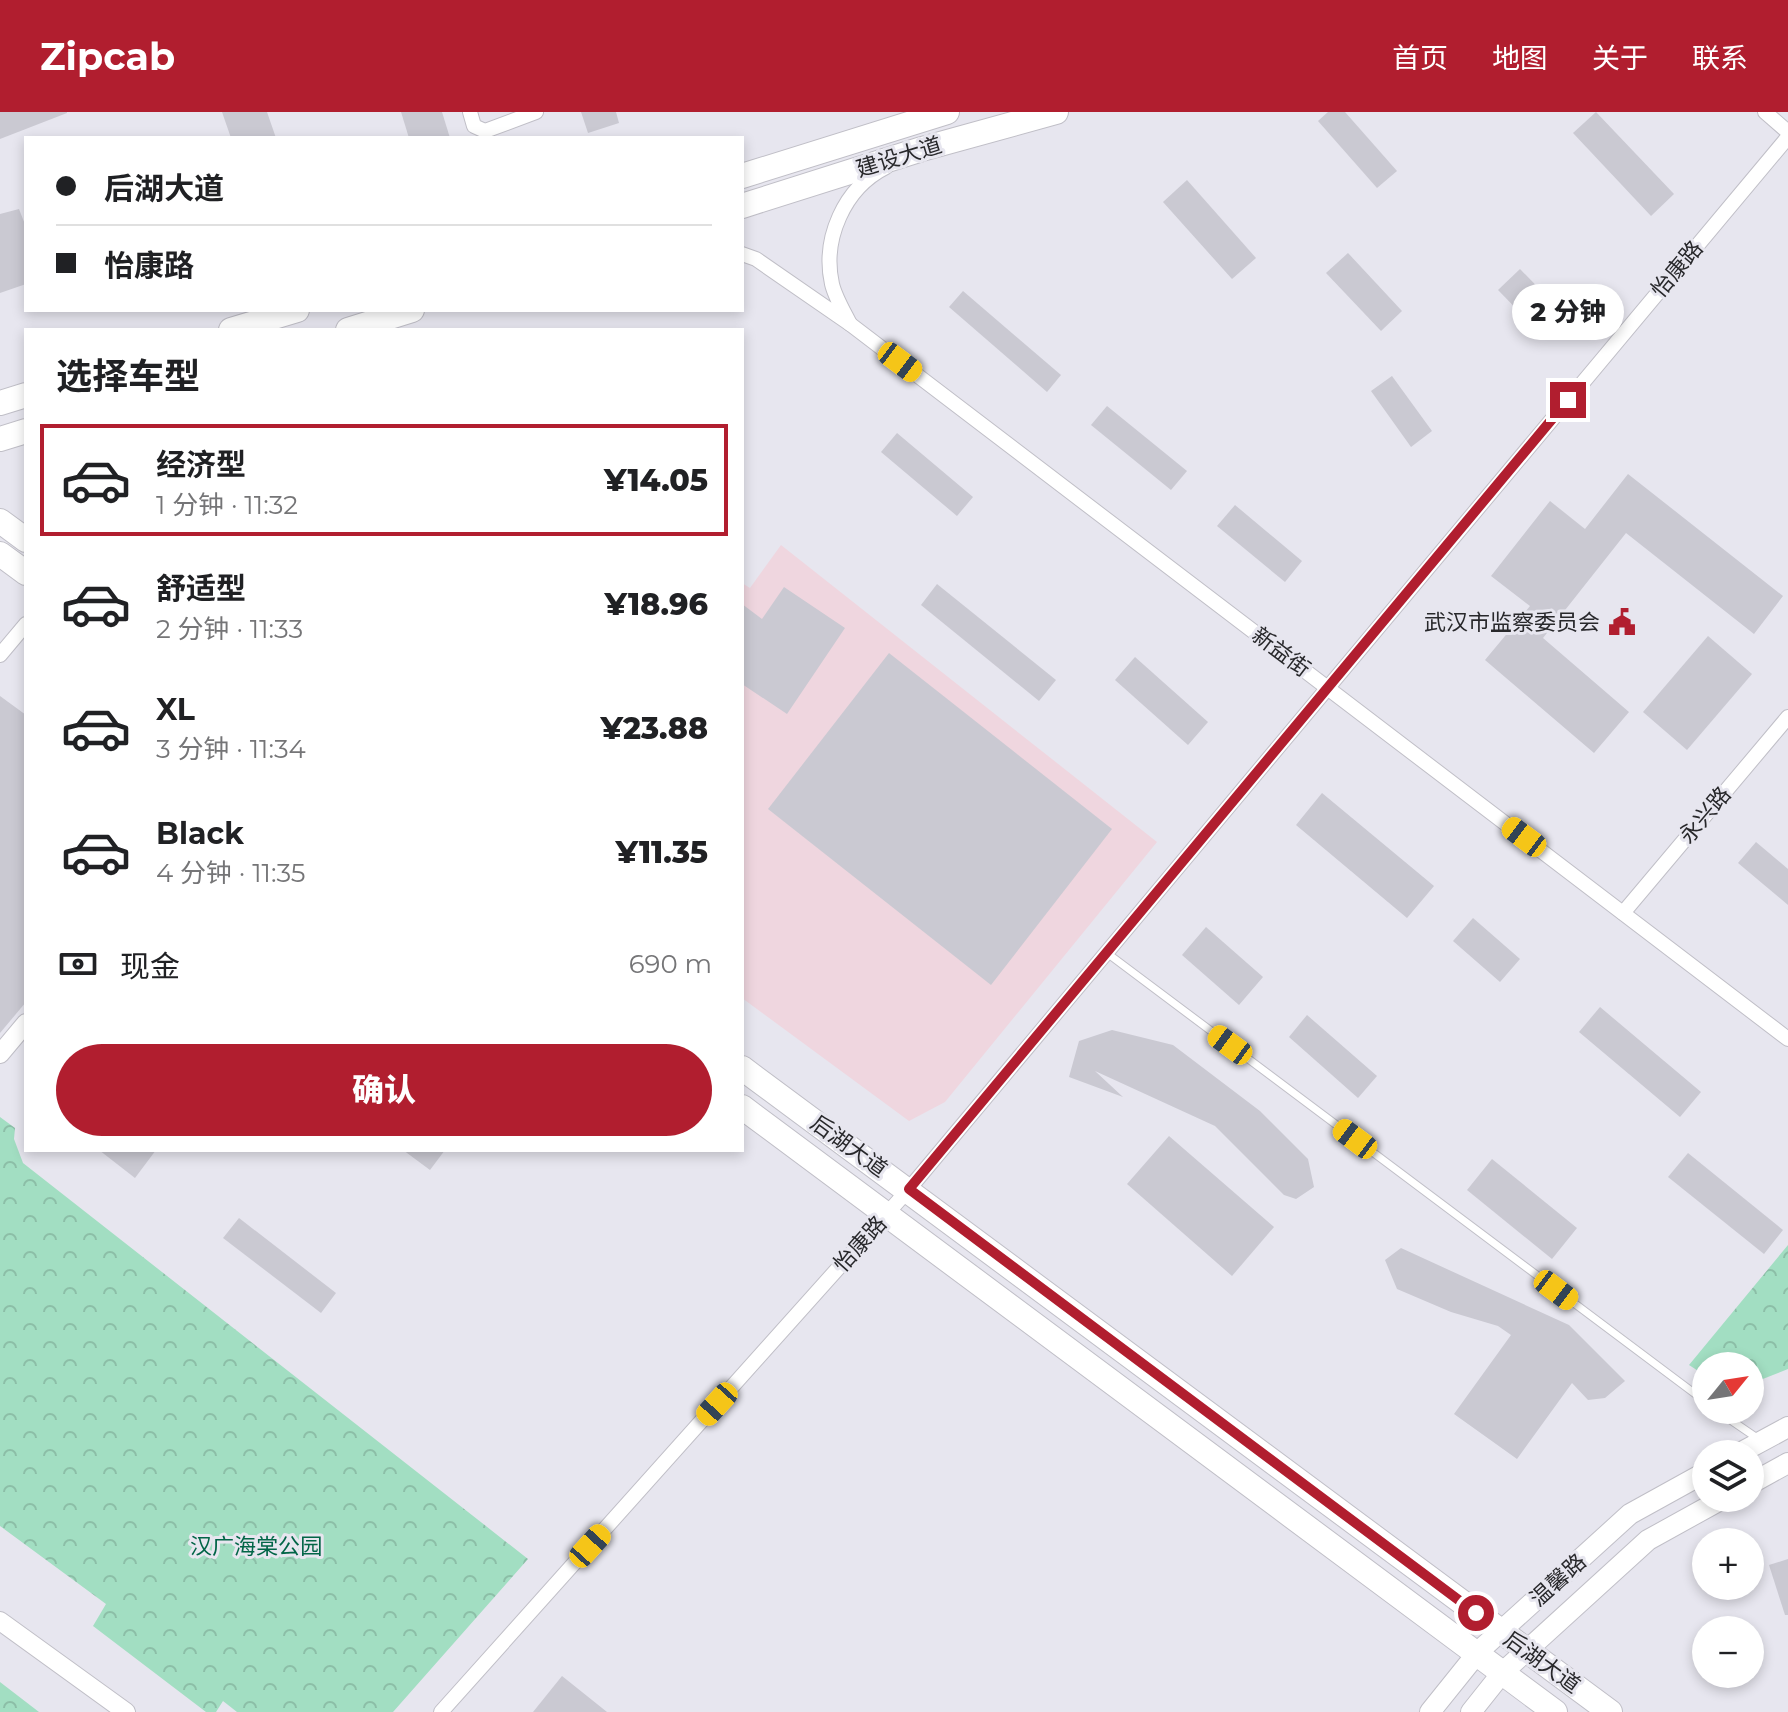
<!DOCTYPE html>
<html lang="zh">
<head>
<meta charset="utf-8">
<style>
	:root { --surface:#fff; --page:#f2f2f2; --text:#202124; --muted:#757577; --line:#e0e0e0; --accent:#b11e2f }
	body { margin:0; font-family:Montserrat,"Noto Sans SC",sans-serif; background:var(--page); color:var(--text); height:100vh; display:flex; flex-direction:column; font-size:30px; white-space:nowrap }
	* { box-sizing:border-box; margin:0 }
	p { font-size:26px; color:var(--muted) }
	.icon { flex:none; width:44px; height:44px; fill:none; stroke:currentColor; stroke-width:2; stroke-linecap:round; stroke-linejoin:round }
	.map { position:relative; flex:1; overflow:hidden }
	.panel { position:absolute; left:24px; top:216px; width:720px; height:824px; display:flex; flex-direction:column; background:var(--surface); border-radius:0px; box-shadow:0 4px 12px #0003 }
	.panel>* { flex:none }
	.banner { position:absolute; left:24px; top:24px; width:720px; height:176px; border-radius:0px; box-shadow:0 4px 12px #0003; display:grid; align-content:center; height:176px; padding:0 32px; background:var(--surface) }
	.needle { width:52px; rotate:60deg }
	.tools { position:absolute; left:1692px; top:1240px; display:grid; gap:16px }
	.tools a { display:grid; place-items:center; width:72px; height:72px; border-radius:50%; background:var(--surface); box-shadow:0 4px 12px #0003; font-size:40px }
	.end { position:absolute; width:36px; height:36px; margin:-18px; border:10px solid #b11e2f; background:#fff; box-shadow:0 0 0 4px #fff }
	.from { border-radius:50% }
	.bubble { position:absolute; height:56px; border-radius:28px; background:var(--surface); box-shadow:0 4px 12px #0003; font-size:26px; font-weight:800; line-height:56px; text-align:center }
	.car { position:absolute; width:24px; height:48px; margin:-24px -12px; border-radius:10px; box-shadow:0 0 6px 2px #0007; background:linear-gradient(#f5c518 24%,#345 0 40%,#f5c518 0 76%,#345 0 86%,#f5c518 0) }
	.banner b { display:flex; align-items:center; gap:28px; height:76px; font-size:30px }
	.banner b+b { border-top:2px solid var(--line) }
	.banner i { width:20px; height:20px; background:var(--text) }
	ul { padding:0; list-style:none }
	li { display:flex; align-items:center; gap:24px; height:112px; margin:0 16px 12px; padding:0 16px; border:4px solid transparent; border-radius:0px }
	li div { flex:1 }
	li b { display:block; font-size:30px }
	li em { font-style:normal; font-weight:800 }
	li.current { border-color:var(--accent) }
	li>.icon { width:72px; height:72px; stroke-width:1.5 }
	h2 { padding:0 32px; font-size:36px; line-height:96px }
	.pay { display:flex; align-items:center; gap:20px; height:88px; padding:0 32px; font-size:30px }
	.pay p { margin-inline-start:auto }
	.primary-button { display:flex; gap:16px; margin-top:auto; padding:16px 32px }
	.primary-button a { flex:1; height:92px; border-radius:48px; background:var(--accent); color:#fff; font-size:32px; font-weight:800; line-height:92px; text-align:center }
	header { display:flex; align-items:center; gap:48px; box-sizing:border-box; height:112px; padding:0 40px; background:var(--accent); color:#fff }
	header strong { font-size:38px }
	nav { display:flex; gap:44px; margin-inline-start:auto; font-size:28px }
	.map>svg:first-child { display:block }
</style>
</head>
<body>
<header>
<strong>Zipcab</strong>
<nav><a>首页</a><a>地图</a><a>关于</a><a>联系</a></nav>
</header>
<div class="map">
<svg width="1788" height="1600" viewBox="0 0 1788 1600">
	<defs>
		<pattern id="forest-crowns" width="20" height="18" patternUnits="userSpaceOnUse" patternTransform="scale(2)"><rect width="20" height="18" fill="#a2dec2"/><path d="M2 6a3 3 0 1 1 6 0M12 15a3 3 0 1 1 6 0" fill="none" stroke="#8cbea7"/></pattern>
	</defs>
	<rect width="100%" height="100%" fill="#e7e6ef"/>
	<!-- commercial -->
	<path fill="#efd6df" d="M781,433L1157,730L945,990L909,1009L742,886V471L750,476Z"/>
	<!-- forest -->
	<g fill="url(#forest-crowns)">
		<path d="M0,1005L15,1016L14,1027L23,1051L528,1447L393,1600H237L223,1589L216,1600H206L93,1514L106,1492L0,1414Z"/>
		<path d="M1788,1133V1257L1750,1272V1254H1706V1264L1689,1253Z"/>
		<path d="M0,1570L39,1600H0Z"/>
	</g>
	<!-- building -->
	<g fill="#cac9d2">
		<path d="M0,0H67V1L0,27Z"/>
		<path d="M222,0H267L276,26H231Z"/>
		<path d="M401,0H442L450,26H409Z"/>
		<path d="M581,0H616L619,11L588,21Z"/>
		<path d="M1328,0H1345L1397,59L1377,76L1318,9Z"/>
		<path d="M1596,0L1674,82L1651,104L1573,21Z"/>
		<path d="M1187,68L1256,146L1232,167L1163,90Z"/>
		<path d="M19,97L26,115V172L0,181V102Z"/>
		<path d="M1348,141L1402,199L1381,219L1326,161Z"/>
		<path d="M1520,157L1562,200L1540,221L1498,178Z"/>
		<path d="M963,179L1061,263L1047,280L949,195Z"/>
		<path d="M1392,264L1432,319L1411,335L1371,279Z"/>
		<path d="M1107,294L1187,359L1171,378L1091,313Z"/>
		<path d="M897,321L973,385L957,404L881,340Z"/>
		<path d="M1628,362L1783,484L1754,522L1626,421L1543,526L1629,600L1594,641L1485,548L1530,494L1491,464L1550,389L1585,417Z"/>
		<path d="M1235,393L1302,449L1285,470L1217,414Z"/>
		<path d="M937,472L1056,568L1039,589L921,493Z"/>
		<path d="M784,475L845,516L787,602L742,572V492L762,507Z"/>
		<path d="M1708,524L1752,562L1687,638L1643,600Z"/>
		<path d="M889,541L1112,717L991,873L768,697Z"/>
		<path d="M1135,545L1208,610L1188,633L1115,568Z"/>
		<path d="M0,584L26,603V890L0,921Z"/>
		<path d="M1322,681L1434,774L1407,806L1296,713Z"/>
		<path d="M1756,730L1788,757V793L1738,751Z"/>
		<path d="M1473,806L1520,847L1500,870L1453,829Z"/>
		<path d="M1206,815L1263,865L1239,893L1182,843Z"/>
		<path d="M1600,895L1701,980L1680,1005L1579,920Z"/>
		<path d="M1307,903L1377,964L1358,986L1289,925Z"/>
		<path d="M1112,918L1173,933L1260,999L1308,1047L1314,1075L1296,1087L1284,1083L1215,1014L1095,959L1123,985L1069,965L1079,929Z"/>
		<path d="M1169,1024L1274,1115L1232,1164L1127,1072Z"/>
		<path d="M99,1038H156L135,1066Z"/>
		<path d="M403,1038H445L430,1058Z"/>
		<path d="M1688,1041L1783,1118L1764,1142L1668,1065Z"/>
		<path d="M1492,1047L1577,1116L1552,1147L1467,1078Z"/>
		<path d="M239,1106L336,1181L321,1201L223,1126Z"/>
		<path d="M1401,1136L1569,1213L1625,1269L1605,1286L1588,1288L1572,1271L1517,1347L1454,1302L1511,1223L1498,1214L1451,1200L1397,1177L1385,1148Z"/>
		<path d="M1788,1447V1503H1785L1769,1453Z"/>
		<path d="M562,1564L607,1600H533Z"/>
	</g>
	<g fill="none" stroke-linecap="round" stroke-linejoin="round">
		<!-- service casing -->
		<g stroke="#c0bfc7" stroke-width="9">
			<g id="service">
				<path d="M1107,841L1706,1290"/>
				<path d="M1716,1298L1757,1326"/>
			</g>
		</g>
		<!-- minor casing -->
		<g stroke="#c0bfc7" stroke-width="16">
			<g id="minor">
				<path d="M470,0L474,14L485,19L536,0"/>
				<path d="M1765,0L1788,20"/>
				<path d="M742,142L756,147L850,212C844,200 835,185 832,172C822,127 844,76 886,55"/>
				<path d="M850,212L1788,927"/>
				<path d="M0,543L26,512"/>
				<path d="M1623,801L1788,605"/>
				<path d="M441,1600L909,1077L1788,25"/>
			</g>
		</g>
		<!-- tertiary casing -->
		<g stroke="#c0bfc7" stroke-width="20">
			<g id="tertiary">
				<path d="M0,942L26,911"/>
				<path d="M0,1509L126,1600"/>
			</g>
		</g>
		<!-- secondary casing -->
		<g stroke="#c0bfc7" stroke-width="22">
			<g id="secondary">
				<path d="M1738,1342L1788,1315"/>
				<path d="M1750,1372L1788,1351"/>
				<path d="M1430,1600L1479,1539L1630,1402L1706,1360"/>
				<path d="M1471,1600L1502,1561L1648,1428L1724,1386"/>
			</g>
		</g>
		<!-- primary casing -->
		<g stroke="#c0bfc7" stroke-width="26">
			<g id="primary">
				<path d="M742,64L947,0"/>
				<path d="M742,94L922,37L1056,0"/>
				<path d="M231,218L297,198"/>
				<path d="M348,218L412,198"/>
				<path d="M0,291L26,283"/>
				<path d="M0,327L26,319"/>
				<path d="M0,409L26,428"/>
				<path d="M0,442L26,461"/>
				<path d="M742,956L1610,1600"/>
				<path d="M742,995L1555,1600"/>
			</g>
		</g>
		<!-- service -->
		<use href="#service" stroke="#fff" stroke-width="7"/>
		<!-- minor -->
		<use href="#minor" stroke="#fff" stroke-width="14"/>
		<!-- tertiary -->
		<use href="#tertiary" stroke="#fff" stroke-width="18"/>
		<!-- secondary -->
		<use href="#secondary" stroke="#fff" stroke-width="20"/>
		<!-- primary -->
		<use href="#primary" stroke="#fff" stroke-width="24"/>
	</g>
	<g fill="none" stroke-linecap="round" stroke-linejoin="round">
		<!-- route -->
		<path stroke="#b11e2f" stroke-width="10" d="M1476,1501L909,1077L1568,288"/>
	</g>
	<!-- icons -->
	<defs>
		<g id="civic-bare" transform="scale(2.16)"><path d="M-.6-6.5H3V-4.5H.6V-3L4-1V1h2V6H-6V1h2V-1L-.6-3ZM-1.2 2.5V6h2.4V2.5Z" fill="#b11e2f" stroke="#e7e6ef" stroke-width="2.5" paint-order="stroke"/></g>
	</defs>
	<g fill-rule="evenodd">
		<use href="#civic-bare" x="1622" y="510"/>
	</g>
	<g text-anchor="middle" dominant-baseline="central" stroke-width="6" stroke-linejoin="round" paint-order="stroke">
		<!-- street labels -->
		<g font-size="22" fill="#28282b" stroke="#e7e6ef">
			<text transform="translate(899 45) rotate(-17)">建设大道</text>
			<text transform="translate(1677 157) rotate(-50)">怡康路</text>
			<text transform="translate(1281 540) rotate(37)">新益街</text>
			<text transform="translate(1705 703) rotate(-50)">永兴路</text>
			<text transform="translate(849 1034) rotate(36)">后湖大道</text>
			<text transform="translate(860 1132) rotate(-48)">怡康路</text>
			<text transform="translate(1558 1468) rotate(-42)">温馨路</text>
			<text transform="translate(1542 1550) rotate(36)">后湖大道</text>
		</g>
		<!-- poi labels -->
		<g font-size="22" fill="#28282b" stroke="#e7e6ef" text-anchor="end">
			<text x="1600" y="510">武汉市监察委员会</text>
		</g>
		<!-- park labels -->
		<g font-size="22" fill="#026547" stroke="#e7e6ef">
			<text x="256" y="1434">汉广海棠公园</text>
		</g>
	</g>
</svg>
<div class="tools">
<a><svg class="needle" viewBox="-14 -14 28 28"><path d="M0-13l5 13h-10z" fill="#e53935"/><path d="M0 13l5-13h-10z" fill="#757577"/></svg></a>
<a><svg class="icon" aria-label="layers" viewBox="0 0 24 24"><path d="M12 4l9 5-9 5-9-5zM3 14l9 5 9-5"/></svg></a>
<a>+</a>
<a>−</a>
</div>
<i class="end from" style="left:1476px;top:1501px"></i>
<i class="end" style="left:1568px;top:288px"></i>
<div class="bubble" style="left:1512px;top:172px;width:112px">2 分钟</div>
<i class="car" style="left:900px;top:250px;rotate:127deg"></i>
<i class="car" style="left:1524px;top:725px;rotate:307deg"></i>
<i class="car" style="left:1230px;top:933px;rotate:306deg"></i>
<i class="car" style="left:1355px;top:1027px;rotate:307deg"></i>
<i class="car" style="left:1556px;top:1178px;rotate:127deg"></i>
<i class="car" style="left:717px;top:1292px;rotate:222deg"></i>
<i class="car" style="left:590px;top:1434px;rotate:42deg"></i>
<div class="banner">
<b><i class="from"></i>后湖大道</b>
<b><i></i>怡康路</b>
</div>
<section class="panel">
<h2>选择车型</h2>
<ul>
<li class="current"><svg class="icon" aria-label="car" viewBox="0 0 24 24"><path d="M5 17H2v-5l4-1 3-4h7l3 4 3 1v5h-3M9 17h6M6 11h13"/><circle cx="7" cy="17" r="2"/><circle cx="17" cy="17" r="2"/></svg><div><b>经济型</b><p>1 分钟 · 11:32</p></div><em>¥14.05</em></li>
<li><svg class="icon" aria-label="car" viewBox="0 0 24 24"><path d="M5 17H2v-5l4-1 3-4h7l3 4 3 1v5h-3M9 17h6M6 11h13"/><circle cx="7" cy="17" r="2"/><circle cx="17" cy="17" r="2"/></svg><div><b>舒适型</b><p>2 分钟 · 11:33</p></div><em>¥18.96</em></li>
<li><svg class="icon" aria-label="car" viewBox="0 0 24 24"><path d="M5 17H2v-5l4-1 3-4h7l3 4 3 1v5h-3M9 17h6M6 11h13"/><circle cx="7" cy="17" r="2"/><circle cx="17" cy="17" r="2"/></svg><div><b>XL</b><p>3 分钟 · 11:34</p></div><em>¥23.88</em></li>
<li><svg class="icon" aria-label="car" viewBox="0 0 24 24"><path d="M5 17H2v-5l4-1 3-4h7l3 4 3 1v5h-3M9 17h6M6 11h13"/><circle cx="7" cy="17" r="2"/><circle cx="17" cy="17" r="2"/></svg><div><b>Black</b><p>4 分钟 · 11:35</p></div><em>¥11.35</em></li>
</ul>
<div class="pay"><svg class="icon" aria-label="cash" viewBox="0 0 24 24"><path d="M3 7h18v10H3z"/><circle cx="12" cy="12" r="2"/></svg>现金<p>690 m</p></div>
<div class="primary-button"><a>确认</a></div>
</section>
</div>
</body>
</html>
